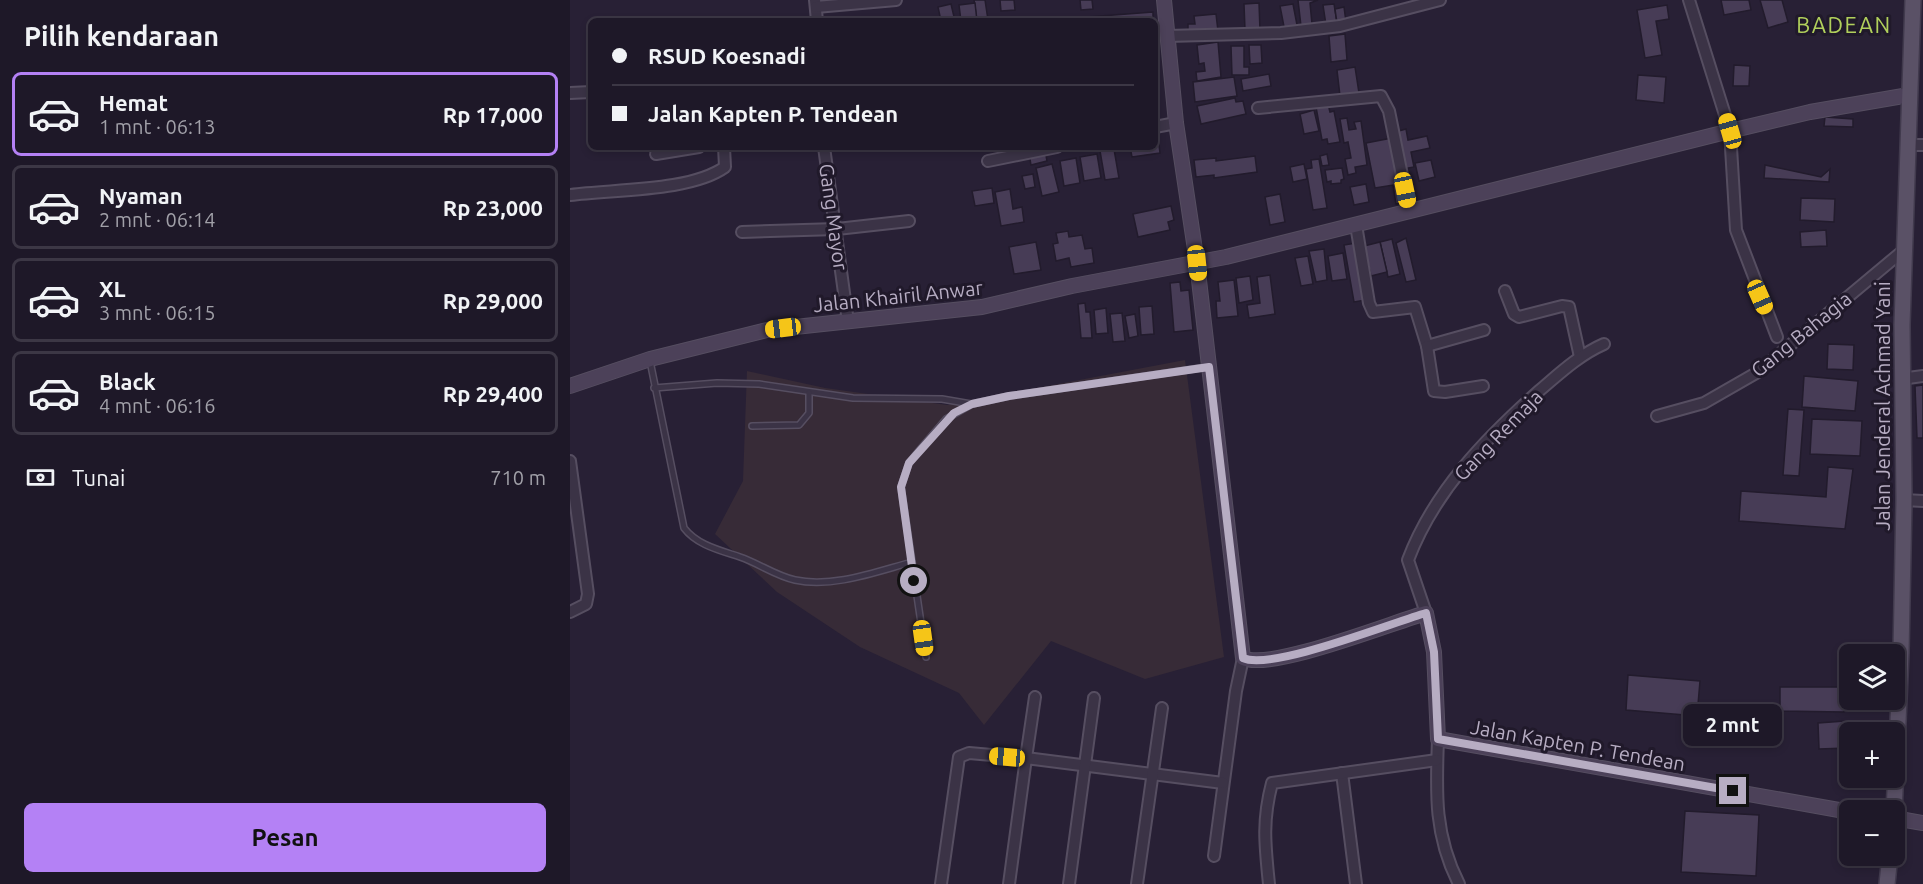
<!DOCTYPE html>
<html lang="id">
<head>
<meta charset="utf-8">
<style>
	:root { --surface:#1e1828; --page:#2b2534; --text:#f1f3f6; --muted:#a1a0a8; --line:#3c3745; --accent:#b481f5 }
	body { margin:0; font-family:Ubuntu,sans-serif; background:var(--page); color:var(--text); height:100vh; display:flex; flex-direction:column; font-size:22px; white-space:nowrap }
	* { box-sizing:border-box; margin:0 }
	p { font-size:20px; color:var(--muted) }
	.icon { flex:none; width:33px; height:33px; fill:none; stroke:currentColor; stroke-width:2; stroke-linecap:round; stroke-linejoin:round }
	.map { position:relative; flex:1; overflow:hidden }
	.drawer { display:flex; flex-direction:column; background:var(--surface); width:570px }
	.drawer>* { flex:none }
	.hud { position:absolute; left:18px; top:18px; width:570px; height:132px; border-radius:9px; box-shadow:0 3px 9px #0003,0 0 0 2px var(--line); display:grid; align-content:center; height:132px; padding:0 24px; background:var(--surface) }
	.buttons { position:absolute; left:1269px; top:644px; display:grid; gap:12px }
	.buttons a { display:grid; place-items:center; width:66px; height:66px; border-radius:9px; background:var(--surface); box-shadow:0 3px 9px #0003,0 0 0 2px var(--line); font-size:30px }
	.end { position:absolute; width:27px; height:27px; margin:-14px; border:8px solid #b7adc3; background:#111; box-shadow:0 0 0 3px #111 }
	.from { border-radius:50% }
	.bubble { position:absolute; height:42px; border-radius:9px; background:var(--surface); box-shadow:0 3px 9px #0003,0 0 0 2px var(--line); font-size:20px; font-weight:700; line-height:42px; text-align:center }
	.car { position:absolute; width:18px; height:36px; margin:-18px -9px; border-radius:8px; box-shadow:0 0 4px 2px #0007; background:linear-gradient(#f5c518 24%,#345 0 40%,#f5c518 0 76%,#345 0 86%,#f5c518 0) }
	.hud b { display:flex; align-items:center; gap:21px; height:57px; font-size:22px }
	.hud b+b { border-top:2px solid var(--line) }
	.hud i { width:15px; height:15px; background:var(--text) }
	ul { padding:0; list-style:none }
	li { display:flex; align-items:center; gap:18px; height:84px; margin:0 12px 9px; padding:0 12px; border:3px solid var(--line); border-radius:9px }
	li div { flex:1 }
	li b { display:block; font-size:22px }
	li em { font-style:normal; font-weight:700 }
	li.selected { border-color:var(--accent) }
	li>.icon { width:54px; height:54px; stroke-width:1.5 }
	h2 { padding:0 24px; font-size:27px; line-height:72px }
	.pay { display:flex; align-items:center; gap:15px; height:66px; padding:0 24px; font-size:22px }
	.pay p { margin-inline-start:auto }
	.cta { display:flex; gap:12px; margin-top:auto; padding:12px 24px }
	.cta a { flex:1; height:69px; border-radius:9px; background:var(--accent); color:#111; font-size:24px; font-weight:700; line-height:69px; text-align:center }
	main { display:flex; flex:1; min-height:0 }
	.map>svg:first-child { display:block }
</style>
</head>
<body>
<main>
<section class="drawer">
<h2>Pilih kendaraan</h2>
<ul>
<li class="selected"><svg class="icon" aria-label="car" viewBox="0 0 24 24"><path d="M5 17H2v-5l4-1 3-4h7l3 4 3 1v5h-3M9 17h6M6 11h13"/><circle cx="7" cy="17" r="2"/><circle cx="17" cy="17" r="2"/></svg><div><b>Hemat</b><p>1 mnt · 06:13</p></div><em>Rp 17,000</em></li>
<li><svg class="icon" aria-label="car" viewBox="0 0 24 24"><path d="M5 17H2v-5l4-1 3-4h7l3 4 3 1v5h-3M9 17h6M6 11h13"/><circle cx="7" cy="17" r="2"/><circle cx="17" cy="17" r="2"/></svg><div><b>Nyaman</b><p>2 mnt · 06:14</p></div><em>Rp 23,000</em></li>
<li><svg class="icon" aria-label="car" viewBox="0 0 24 24"><path d="M5 17H2v-5l4-1 3-4h7l3 4 3 1v5h-3M9 17h6M6 11h13"/><circle cx="7" cy="17" r="2"/><circle cx="17" cy="17" r="2"/></svg><div><b>XL</b><p>3 mnt · 06:15</p></div><em>Rp 29,000</em></li>
<li><svg class="icon" aria-label="car" viewBox="0 0 24 24"><path d="M5 17H2v-5l4-1 3-4h7l3 4 3 1v5h-3M9 17h6M6 11h13"/><circle cx="7" cy="17" r="2"/><circle cx="17" cy="17" r="2"/></svg><div><b>Black</b><p>4 mnt · 06:16</p></div><em>Rp 29,400</em></li>
</ul>
<div class="pay"><svg class="icon" aria-label="cash" viewBox="0 0 24 24"><path d="M3 7h18v10H3z"/><circle cx="12" cy="12" r="2"/></svg>Tunai<p>710 m</p></div>
<div class="cta"><a>Pesan</a></div>
</section>
<div class="map">
<svg width="1353" height="884" viewBox="0 0 1353 884">
	<rect width="100%" height="100%" fill="#282035"/>
	<!-- medical -->
	<path fill="#372b37" d="M615,360L654,657L575,679L481,641L414,725L389,693L290,647L207,592L145,534L173,481L177,371L255,388L377,405Z"/>
	<!-- building -->
	<g fill="#473c56" stroke="#221b2c" stroke-width="1.5">
		<path d="M404,0H415L418,20L407,21Z"/>
		<path d="M430,0H444L445,10L431,11Z"/>
		<path d="M510,0H522L523,9L511,10Z"/>
		<path d="M728,0H748L740,3L742,24L731,26Z"/>
		<path d="M1151,0H1179L1181,10L1154,15Z"/>
		<path d="M1190,0H1212L1218,22L1198,28Z"/>
		<path d="M405,3L407,21H391L389,5Z"/>
		<path d="M689,3L690,30H675L674,4Z"/>
		<path d="M381,4L385,21H371L368,7Z"/>
		<path d="M723,4L728,30L715,32L710,6Z"/>
		<path d="M764,4L767,23L756,25L753,5Z"/>
		<path d="M1097,5L1099,19L1086,21L1092,55L1075,58L1067,10Z"/>
		<path d="M774,7L776,22L767,23L765,9Z"/>
		<path d="M583,12V21H519L518,17Z"/>
		<path d="M646,14L648,31L618,34V24H625L624,16Z"/>
		<path d="M775,34L777,60L761,62L759,36Z"/>
		<path d="M648,42L651,77L627,81L626,72L635,71L634,63L629,64L627,45Z"/>
		<path d="M679,45H691L692,63L680,64Z"/>
		<path d="M661,46H674V67H679V75H662Z"/>
		<path d="M1164,65L1180,66L1179,86H1163Z"/>
		<path d="M785,67L789,93L770,96L767,70Z"/>
		<path d="M699,74L701,86L673,91L671,79Z"/>
		<path d="M1068,75L1096,77L1094,103L1066,100Z"/>
		<path d="M664,77L667,96L625,102L623,82Z"/>
		<path d="M665,98L666,102L673,101L676,114L631,124L627,106Z"/>
		<path d="M758,104L760,112L764,111L770,142L758,144L757,139L752,140L746,107Z"/>
		<path d="M744,110L749,131L734,134L730,114Z"/>
		<path d="M1255,117L1283,119V127L1254,126Z"/>
		<path d="M777,118L779,130L786,129L784,122L791,121L797,165L785,167L786,173L778,175L775,159L781,158L778,142L774,143L770,119Z"/>
		<path d="M836,129L838,140L857,136L860,148L841,152L844,167L833,169L825,132Z"/>
		<path d="M585,137H588L590,153L562,157L560,147H585Z"/>
		<path d="M822,138L834,202L826,204L823,185L805,188L796,143Z"/>
		<path d="M544,149L549,178L535,180L530,151Z"/>
		<path d="M475,150L477,161L461,165L459,153Z"/>
		<path d="M527,154L531,178L514,181L510,157Z"/>
		<path d="M757,154L759,165L752,166L750,156Z"/>
		<path d="M685,156L687,172L644,178V175L626,177L624,160L646,158V161Z"/>
		<path d="M506,158L510,183L494,186L490,161Z"/>
		<path d="M749,159L757,208L743,210L736,169L742,168L741,160Z"/>
		<path d="M861,160L865,177L849,181L845,163Z"/>
		<path d="M482,164L489,192L472,196L466,168Z"/>
		<path d="M734,164L737,179L723,182L720,167Z"/>
		<path d="M1195,165L1251,177L1260,169L1259,182L1194,178Z"/>
		<path d="M772,168L774,179L771,180V183L761,184V181L757,182L755,170Z"/>
		<path d="M463,174L465,187L455,189L452,176Z"/>
		<path d="M796,184L799,202L784,205L780,187Z"/>
		<path d="M422,188L424,203L405,206L402,191Z"/>
		<path d="M440,189L443,209L452,207L454,222L431,226L425,192Z"/>
		<path d="M710,194L715,222L700,225L695,197Z"/>
		<path d="M1231,198L1265,199L1264,222L1230,220Z"/>
		<path d="M601,206L604,220L598,222L600,230L568,237L563,214Z"/>
		<path d="M1256,230L1257,246L1231,247L1230,232Z"/>
		<path d="M498,231L499,237L512,235L515,249L522,248L524,263L501,267L499,258L486,261L483,244L488,243L486,233Z"/>
		<path d="M836,238L846,280L836,282L826,243Z"/>
		<path d="M822,239L830,274L818,277L810,242Z"/>
		<path d="M466,242L471,270L444,274L439,247Z"/>
		<path d="M810,242L817,272L801,276L794,246Z"/>
		<path d="M786,243L796,300L784,302L774,245Z"/>
		<path d="M754,249L757,280L746,282L739,251Z"/>
		<path d="M773,253L777,279L762,281L758,256Z"/>
		<path d="M738,256L743,284L731,286L725,258Z"/>
		<path d="M700,275L705,314L679,318L677,305L690,303L687,277Z"/>
		<path d="M680,276L683,300L669,303L666,278Z"/>
		<path d="M664,280L668,316L647,318L646,301H650L648,282Z"/>
		<path d="M610,282L611,291L619,290L623,330L604,332L600,283Z"/>
		<path d="M515,303L516,312H520L522,338H511L508,304Z"/>
		<path d="M582,306L584,334L571,335L569,307Z"/>
		<path d="M536,308L538,333L526,334L524,310Z"/>
		<path d="M552,313L555,341L543,342L540,314Z"/>
		<path d="M565,314L568,336L559,338L555,316Z"/>
		<path d="M1258,344L1284,345L1283,370L1257,369Z"/>
		<path d="M1234,376L1288,381L1285,411L1232,407Z"/>
		<path d="M1353,385V438H1347L1345,386Z"/>
		<path d="M1218,409L1234,410L1229,476L1213,475Z"/>
		<path d="M1242,419L1292,421L1290,456L1240,454Z"/>
		<path d="M1258,467L1283,469L1275,529L1169,521L1171,491L1256,497Z"/>
		<path d="M1058,675L1130,681L1127,716L1056,710Z"/>
		<path d="M1210,687H1274V712L1210,711Z"/>
		<path d="M1275,721L1277,748L1249,749L1248,723Z"/>
		<path d="M1115,811L1189,815L1186,876L1111,872Z"/>
	</g>
	<g fill="none" stroke-linecap="round" stroke-linejoin="round">
		<!-- lane casing -->
		<g stroke="#564e61" stroke-width="8">
			<g id="lane">
				<path d="M80,361L114,528C127,545 149,550 170,557C188,563 206,576 225,580C263,588 305,572 342,562"/>
				<path d="M84,388L147,383L189,384L283,398L372,399L401,404"/>
				<path d="M182,426L229,425L239,413V393"/>
				<path d="M356,657L331,487L339,463L352,447L376,419L402,404L439,396L637,367"/>
			</g>
		</g>
		<!-- street casing -->
		<g stroke="#564e61" stroke-width="14">
			<g id="street">
				<path d="M245,0L247,21"/>
				<path d="M1119,0L1160,131L1166,230L1207,337"/>
				<path d="M246,7L326,0"/>
				<path d="M597,36L711,33L770,26L870,0"/>
				<path d="M0,93L21,92"/>
				<path d="M688,108L811,96L819,111L839,210"/>
				<path d="M585,127L606,123"/>
				<path d="M1338,145H1353"/>
				<path d="M254,147L278,322"/>
				<path d="M86,154L129,147"/>
				<path d="M418,161L487,147"/>
				<path d="M0,195C43,189 120,192 155,167L154,147"/>
				<path d="M786,225L799,303L803,312L845,307L857,346L914,330"/>
				<path d="M172,232L267,229L339,221"/>
				<path d="M935,291L944,314L949,317L992,306L999,307L1010,357"/>
				<path d="M857,346L864,391L875,392L913,386"/>
				<path d="M1331,379L1353,376"/>
				<path d="M1087,416L1134,403L1188,372L1334,250"/>
				<path d="M0,461L18,594L16,604L0,612"/>
				<path d="M1334,500L1353,501"/>
				<path d="M856,613L838,560C864,491 916,438 970,390C990,373 1009,355 1034,344"/>
				<path d="M868,739C866,793 864,835 889,884"/>
				<path d="M772,773L786,884"/>
				<path d="M644,856L666,691L673,658"/>
				<path d="M371,884L389,757L399,753L456,758L465,697"/>
				<path d="M439,884L456,758L653,783"/>
				<path d="M499,884L524,698"/>
				<path d="M567,884L592,708"/>
				<path d="M699,884C695,845 692,821 702,783L867,760"/>
			</g>
		</g>
		<!-- secondary casing -->
		<g stroke="#564e61" stroke-width="16">
			<g id="secondary">
				<path d="M594,0L606,123L627,263L673,658C701,671 821,623 856,613L864,652L868,739L1280,812"/>
				<path d="M0,386L80,359L197,330L412,307L502,286L656,257L1160,131L1240,112L1339,95"/>
				<path d="M1324,818L1353,823"/>
			</g>
		</g>
		<!-- primary casing -->
		<g stroke="#413a4d" stroke-width="18">
			<g id="primary">
				<path d="M1324,813L1331,653L1334,500L1332,325L1343,0"/>
				<path d="M1317,884L1320,855"/>
			</g>
		</g>
		<!-- lane -->
		<use href="#lane" stroke="#3b3346" stroke-width="5"/>
		<!-- street -->
		<use href="#street" stroke="#3b3346" stroke-width="10"/>
		<!-- secondary -->
		<use href="#secondary" stroke="#4c4159" stroke-width="14"/>
		<!-- primary -->
		<use href="#primary" stroke="#5a5166" stroke-width="15"/>
	</g>
	<g fill="none" stroke-linecap="round" stroke-linejoin="round">
		<!-- route -->
		<path stroke="#b7adc3" stroke-width="8" d="M344,581L331,487L339,463L384,413L402,404L439,396L639,367L673,658C701,671 821,623 856,613L864,652L868,739L1163,791"/>
	</g>
	<g text-anchor="middle" dominant-baseline="central" stroke-width="6" stroke-linejoin="round" paint-order="stroke">
		<!-- street labels -->
		<g font-size="20" fill="#b7adc3" stroke="#20192a">
			<text transform="translate(264 217) rotate(82)">Gang Mayor</text>
			<text transform="translate(328 296) rotate(-6)">Jalan Khairil Anwar</text>
			<text transform="translate(1231 334) rotate(-39)">Gang Bahagia</text>
			<text transform="translate(1312 406) rotate(-90)">Jalan Jenderal Achmad Yani</text>
			<text transform="translate(928 435) rotate(-46)">Gang Remaja</text>
			<text transform="translate(1008 745) rotate(10)">Jalan Kapten P. Tendean</text>
		</g>
		<!-- quarter labels -->
		<g font-size="22" letter-spacing="1.5" fill="#b1d05c" stroke="#20192a">
			<text x="1274" y="24">BADEAN</text>
		</g>
	</g>
</svg>
<div class="buttons">
<a><svg class="icon" aria-label="layers" viewBox="0 0 24 24"><path d="M12 4l9 5-9 5-9-5zM3 14l9 5 9-5"/></svg></a>
<a>+</a>
<a>−</a>
</div>
<i class="end from" style="left:344px;top:581px"></i>
<i class="end" style="left:1163px;top:791px"></i>
<div class="bubble" style="left:1113px;top:704px;width:99px">2 mnt</div>
<i class="car" style="left:1160px;top:131px;rotate:344deg"></i>
<i class="car" style="left:835px;top:190px;rotate:168deg"></i>
<i class="car" style="left:627px;top:263px;rotate:174deg"></i>
<i class="car" style="left:1190px;top:297px;rotate:156deg"></i>
<i class="car" style="left:213px;top:328px;rotate:263deg"></i>
<i class="car" style="left:353px;top:638px;rotate:172deg"></i>
<i class="car" style="left:437px;top:757px;rotate:275deg"></i>
<div class="hud">
<b><i class="from"></i>RSUD Koesnadi</b>
<b><i></i>Jalan Kapten P. Tendean</b>
</div>
</div>
</main>
</body>
</html>
